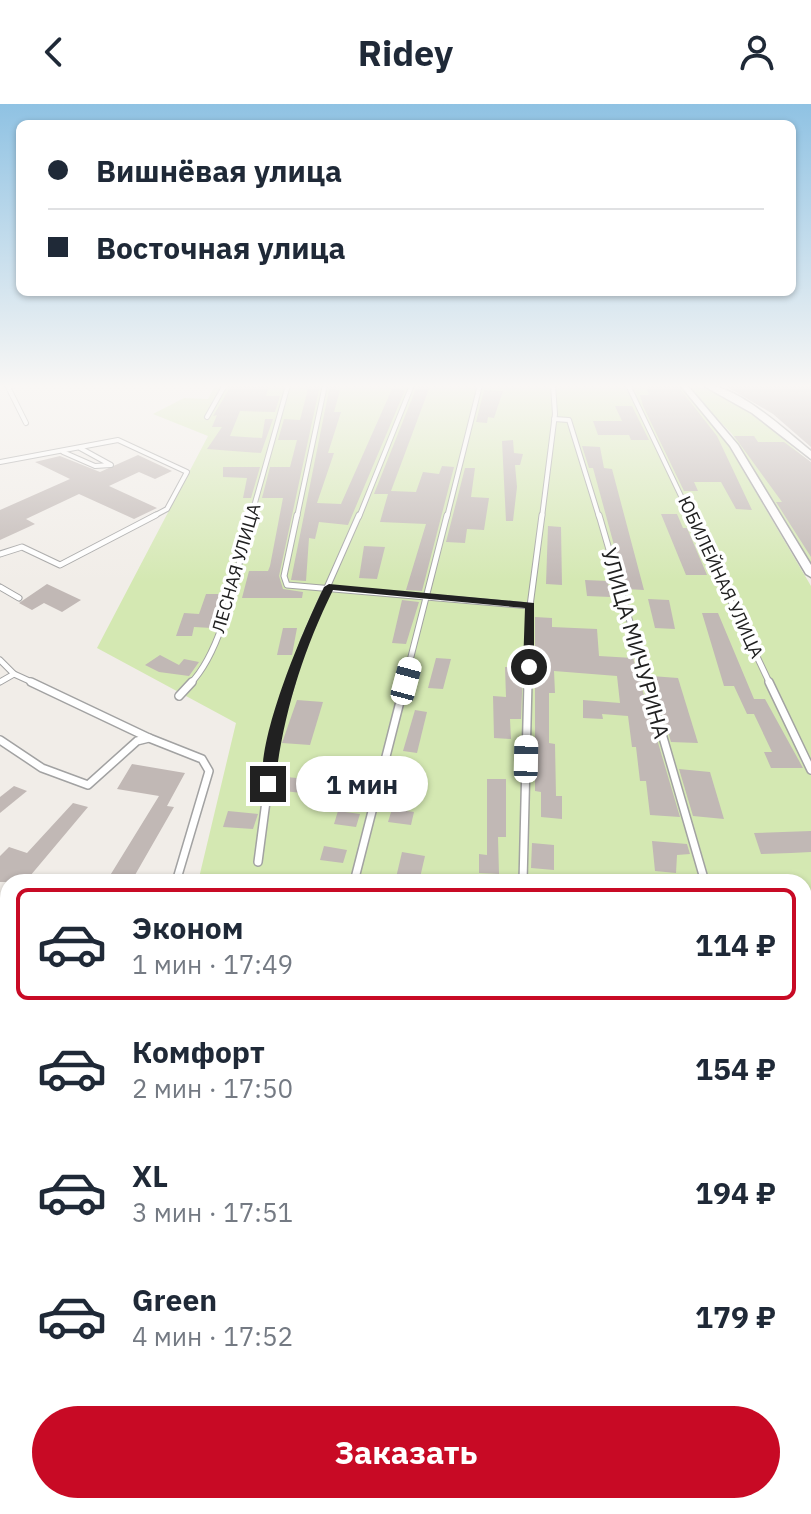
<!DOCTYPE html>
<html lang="ru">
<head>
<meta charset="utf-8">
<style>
	:root { --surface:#fff; --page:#f2f2f3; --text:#1f2937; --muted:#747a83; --line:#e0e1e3; --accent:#c80a25 }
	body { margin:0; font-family:"IBM Plex Sans",sans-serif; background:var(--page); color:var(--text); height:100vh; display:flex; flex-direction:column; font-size:30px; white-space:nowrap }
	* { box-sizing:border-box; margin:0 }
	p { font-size:26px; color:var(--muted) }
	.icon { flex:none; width:44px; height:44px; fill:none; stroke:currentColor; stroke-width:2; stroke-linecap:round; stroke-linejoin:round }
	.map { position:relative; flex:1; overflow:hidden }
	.sheet { position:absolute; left:0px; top:770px; width:812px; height:640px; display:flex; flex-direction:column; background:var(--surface); border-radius:24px 24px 0 0; box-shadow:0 2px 6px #0004 }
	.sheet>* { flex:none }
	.banner { position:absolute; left:16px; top:16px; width:780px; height:176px; border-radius:12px; box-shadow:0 2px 6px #0004; display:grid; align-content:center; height:176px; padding:0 32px; background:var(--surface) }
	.end { position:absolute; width:36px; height:36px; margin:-18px; border:10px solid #212121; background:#fff; box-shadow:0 0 0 4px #fff }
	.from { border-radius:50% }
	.bubble { position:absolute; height:56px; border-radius:28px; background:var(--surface); box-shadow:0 2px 6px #0004; font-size:26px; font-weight:800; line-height:56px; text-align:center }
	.car { position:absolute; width:24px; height:48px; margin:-24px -12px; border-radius:10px; box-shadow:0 0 6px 2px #0007; background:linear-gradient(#fff 24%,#345 0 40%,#fff 0 76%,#345 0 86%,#fff 0) }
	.banner b { display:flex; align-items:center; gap:28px; height:76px; font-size:30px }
	.banner b+b { border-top:2px solid var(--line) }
	.banner i { width:20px; height:20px; background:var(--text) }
	ul { padding:14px 0 0; list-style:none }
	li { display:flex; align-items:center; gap:24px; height:112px; margin:0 16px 12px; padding:0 16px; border:4px solid transparent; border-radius:12px }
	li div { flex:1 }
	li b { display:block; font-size:30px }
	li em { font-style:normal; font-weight:800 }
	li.selected { border-color:var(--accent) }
	li>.icon { width:72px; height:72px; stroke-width:1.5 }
	.action { display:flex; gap:16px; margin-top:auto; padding:16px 32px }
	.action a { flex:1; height:92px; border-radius:48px; background:var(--accent); color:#fff; font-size:32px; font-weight:800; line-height:92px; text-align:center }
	header { display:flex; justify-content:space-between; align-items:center; height:104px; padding:0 32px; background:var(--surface); font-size:36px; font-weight:800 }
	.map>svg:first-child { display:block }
</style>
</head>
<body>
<header><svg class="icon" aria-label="back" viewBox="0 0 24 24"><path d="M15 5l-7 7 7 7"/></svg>Ridey<svg class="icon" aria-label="person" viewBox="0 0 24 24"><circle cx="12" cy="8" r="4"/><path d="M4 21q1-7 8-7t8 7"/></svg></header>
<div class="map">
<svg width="811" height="1410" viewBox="0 0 811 1410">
	<rect width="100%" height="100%" fill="#f1ede8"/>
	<!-- grass -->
	<g fill="#d4e8b2">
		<path d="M215,281H678L721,329L811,482V1173L804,1168V778H198L236,619L97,544L208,332L153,310L184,294L208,295Z"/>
		<path d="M685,281C724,281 782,334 811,359V460L732,330Z"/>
		<path d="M804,1212L811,1218V1410H506V1402H804Z"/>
		<path d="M8,1260V1402H446V1410H0V1295Z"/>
	</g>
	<!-- building -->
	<g fill="#c1b8b5">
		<path d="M309,281H320L279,472L283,485L303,488L302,494H242L249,467H268L270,462L283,394H262L270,363H290L297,336H278L284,315L300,316Z"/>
		<path d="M330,281H338L336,286H340L334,308H341L328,349H334L317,399L341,400L392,285L405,286L348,421L319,418L315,435L309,434L306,477L291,476Z"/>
		<path d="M645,281H677L717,332L752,406L736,405L721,378H694L698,387H684L643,302L640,291H649Z"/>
		<path d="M724,281H811V343L773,310Z"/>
		<path d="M231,282H269L266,292H280L275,308L240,307L230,332L262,334L265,315H273L261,349L207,345L222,323H212L217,311L213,312Z"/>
		<path d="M417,282H430L391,387L416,388L423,368L439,370L442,362L454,363L422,487L406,486L426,420L380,418L388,390H374Z"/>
		<path d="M484,286L503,287L494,314L488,313L487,319L476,318Z"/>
		<path d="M615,302H632L649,336H631L629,331H598L593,317H622Z"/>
		<path d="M734,332H754L758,338H784L811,358V453L776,398H782Z"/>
		<path d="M513,336L514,349L523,350L520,361H515L517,383L513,417H506L502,337Z"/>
		<path d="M582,342L600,343L604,364L612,365L644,486L626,485L593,364H589Z"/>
		<path d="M138,351L172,367L155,375L139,368L109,382L157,404L134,415L79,390L26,415L35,420L0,436V406L70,375L35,358L60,352L100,368Z"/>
		<path d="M223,363H260L251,394H243L247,374L223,373Z"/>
		<path d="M465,364H475L471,393L489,394L484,426L467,425L465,439L446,438Z"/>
		<path d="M661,410H677L683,424H687L707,471H686Z"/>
		<path d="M548,422L561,423L562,481L546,480Z"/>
		<path d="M364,442L385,443L377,475L359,474Z"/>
		<path d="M585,476L608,477L610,493L587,492Z"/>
		<path d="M47,480L81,496L62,508L44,499L32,506L19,499Z"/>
		<path d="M206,490H222L212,524L194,523L192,532H176L184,509L199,510Z"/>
		<path d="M648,495L669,496L675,525L655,524Z"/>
		<path d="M402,496L419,498L406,540L392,539Z"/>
		<path d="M702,509H718L754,595H765L803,664H771L764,648H772L754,610H747L734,582H724Z"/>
		<path d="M535,513L552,514V523L597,525L599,552L633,554L680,713L650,711L646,677H640L636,643H632L628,612L602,610L603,615L583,614V596L620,599L617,572L554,567L555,589H549V639L555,640L556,692H562V715L541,713V688L535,687Z"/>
		<path d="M283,524H297L292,551H277Z"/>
		<path d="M160,551L179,561L184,555L199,558L189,572L159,568L145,561Z"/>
		<path d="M436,554L451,555L443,585L428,584Z"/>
		<path d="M505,563H523L521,615H510L511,635L494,634L493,592L506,593Z"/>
		<path d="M651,572L678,574L698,639L671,638Z"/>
		<path d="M297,596L323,598L310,641L282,639Z"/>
		<path d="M415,606L427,608L417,649L403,647Z"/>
		<path d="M132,660L185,669L167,702L174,703L131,778H106L159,692L117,685Z"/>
		<path d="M679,665L710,668L724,715L693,712Z"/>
		<path d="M277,672L306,675L302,689L274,686Z"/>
		<path d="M487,675H506V733H498L499,770L479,769V750L487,751Z"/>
		<path d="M14,682L27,687L0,709V693Z"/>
		<path d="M73,699L88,703L25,778H0V752L9,743L27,749Z"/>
		<path d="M392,705L414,708L411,721L388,718Z"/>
		<path d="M228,707L258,710L253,725L223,723Z"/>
		<path d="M338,707L360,710L356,723L334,720Z"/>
		<path d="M811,727V748L791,749L761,750L754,729Z"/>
		<path d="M652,737L687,740L690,750L677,751L676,769L655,767Z"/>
		<path d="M532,739L554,741V766L531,764Z"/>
		<path d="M324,742L347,746L343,759L320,756Z"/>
		<path d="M402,748L425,752L419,778H395Z"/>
	</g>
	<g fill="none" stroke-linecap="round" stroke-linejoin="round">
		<!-- service-far4 casing -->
		<g stroke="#a2a2a2" stroke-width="6">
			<g id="service-far4">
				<path d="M7,281L26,319"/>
				<path d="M628,281L691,413"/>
				<path d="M207,313L225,281"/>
				<path d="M554,315L569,316L599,413"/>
				<path d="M63,348L95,362L111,361L80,344"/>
				<path d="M0,358L118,336L187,368L167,405L152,413"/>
				<path d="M251,413L288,281"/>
				<path d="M297,413L325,281"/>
				<path d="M359,413L412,281"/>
				<path d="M447,413L480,281"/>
				<path d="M542,413L555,310L553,281"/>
			</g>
		</g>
		<!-- service-far3 casing -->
		<g stroke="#a2a2a2" stroke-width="7">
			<g id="service-far3">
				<path d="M297,411L284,472L287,481L530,502"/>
				<path d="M599,411L648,580"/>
				<path d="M690,411L770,580"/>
				<path d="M0,450L22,443L60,461L156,411"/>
				<path d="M0,483L19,494"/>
				<path d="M0,556L14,570"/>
				<path d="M0,578L14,570L36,580"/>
				<path d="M190,580C226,543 237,461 251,411"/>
				<path d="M290,580L303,538L359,411"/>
				<path d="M404,580L447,411"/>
				<path d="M528,580L530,502L542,411"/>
			</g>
		</g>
		<!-- service-far2 casing -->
		<g stroke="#a2a2a2" stroke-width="10">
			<g id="service-far2">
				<path d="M31,578L149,634"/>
				<path d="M647,578L705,778"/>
				<path d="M769,578L811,666"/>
				<path d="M179,592L192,578"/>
				<path d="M0,636L42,664L88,681L137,637L149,634L202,655L209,667L176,778"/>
				<path d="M258,758L275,629L291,578"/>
				<path d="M354,778L405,578"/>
				<path d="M523,778L528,578"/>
			</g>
		</g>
		<!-- service-far1 casing -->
		<g stroke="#a2a2a2" stroke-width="12">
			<g id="service-far1">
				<path d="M0,860L8,862"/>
				<path d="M0,919L8,920"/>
			</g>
		</g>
		<!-- service casing -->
		<g stroke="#a2a2a2" stroke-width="14">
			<g id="service">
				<path d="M804,1097L811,1119"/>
				<path d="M531,1402L538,1410"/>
				<path d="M189,1410L191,1402"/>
				<path d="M475,1410L476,1402"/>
			</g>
		</g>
		<!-- minor casing -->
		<g stroke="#a2a2a2" stroke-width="3">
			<g id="minor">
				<path d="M680,281H687L738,341L811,461V473L806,470L730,342Z"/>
				<path d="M8,1167V1218L0,1222V1172Z"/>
				<path d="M804,1180L811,1183V1207L804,1204Z"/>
			</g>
		</g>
		<!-- tertiary casing -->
		<g stroke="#a2a2a2" stroke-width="3">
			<path id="tertiary" d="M702,281C736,279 785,326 811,347V355L752,309Z"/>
		</g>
		<!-- service-far4 -->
		<use href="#service-far4" stroke="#fff" stroke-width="4"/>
		<!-- service-far3 -->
		<use href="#service-far3" stroke="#fff" stroke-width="5"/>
		<!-- service-far2 -->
		<use href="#service-far2" stroke="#fff" stroke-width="7"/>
		<!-- service-far1 -->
		<use href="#service-far1" stroke="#fff" stroke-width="9"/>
		<!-- service -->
		<use href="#service" stroke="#fff" stroke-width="11"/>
		<!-- minor -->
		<use href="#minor" fill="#fff" fill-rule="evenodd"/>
		<!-- tertiary -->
		<use href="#tertiary" fill="#fff" fill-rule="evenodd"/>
	</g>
	<!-- sky -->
	<linearGradient id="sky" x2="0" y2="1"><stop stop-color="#8fc2e3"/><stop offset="0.59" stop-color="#f9f7f5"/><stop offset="1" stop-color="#f9f7f5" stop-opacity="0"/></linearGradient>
	<rect width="811" height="478" fill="url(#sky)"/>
	<!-- route -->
	<path fill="#212121" d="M329,480L534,499V563L529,566L523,563L525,504L333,486C302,549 283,611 275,680L264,684C253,641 304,524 324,483Z"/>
	<g text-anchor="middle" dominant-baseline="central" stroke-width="7" stroke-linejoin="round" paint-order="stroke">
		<!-- far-street labels -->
		<g font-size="18" fill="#212121" stroke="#fff">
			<text transform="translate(236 464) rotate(-74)">ЛЕСНАЯ УЛИЦА</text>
			<text transform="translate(721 473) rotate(65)">ЮБИЛЕЙНАЯ УЛИЦА</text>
		</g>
		<!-- street labels -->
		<g font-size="22" fill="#212121" stroke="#fff">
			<text transform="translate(636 539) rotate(74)">УЛИЦА МИЧУРИНА</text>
		</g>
	</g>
</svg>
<i class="end from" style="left:529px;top:563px"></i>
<i class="end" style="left:268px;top:680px"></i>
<div class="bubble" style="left:296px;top:652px;width:132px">1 мин</div>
<i class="car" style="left:406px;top:577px;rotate:15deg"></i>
<i class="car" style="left:526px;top:655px;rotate:1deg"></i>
<div class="banner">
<b><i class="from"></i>Вишнёвая улица</b>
<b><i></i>Восточная улица</b>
</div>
<section class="sheet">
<ul>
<li class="selected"><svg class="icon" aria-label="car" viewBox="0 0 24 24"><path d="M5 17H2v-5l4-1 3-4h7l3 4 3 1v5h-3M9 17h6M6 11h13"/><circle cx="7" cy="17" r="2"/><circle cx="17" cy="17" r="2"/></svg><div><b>Эконом</b><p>1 мин · 17:49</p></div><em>114 ₽</em></li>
<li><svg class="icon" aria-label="car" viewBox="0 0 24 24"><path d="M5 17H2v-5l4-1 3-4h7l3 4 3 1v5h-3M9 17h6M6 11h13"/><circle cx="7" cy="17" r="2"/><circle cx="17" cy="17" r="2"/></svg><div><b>Комфорт</b><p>2 мин · 17:50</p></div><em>154 ₽</em></li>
<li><svg class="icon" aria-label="car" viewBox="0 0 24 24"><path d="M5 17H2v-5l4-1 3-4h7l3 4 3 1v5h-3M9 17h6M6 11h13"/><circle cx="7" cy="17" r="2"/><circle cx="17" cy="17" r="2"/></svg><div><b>XL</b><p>3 мин · 17:51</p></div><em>194 ₽</em></li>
<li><svg class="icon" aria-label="car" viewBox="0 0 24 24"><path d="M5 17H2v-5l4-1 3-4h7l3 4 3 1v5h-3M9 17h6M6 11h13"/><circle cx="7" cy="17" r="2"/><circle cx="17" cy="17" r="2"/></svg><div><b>Green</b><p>4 мин · 17:52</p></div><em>179 ₽</em></li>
</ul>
<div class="action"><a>Заказать</a></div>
</section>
</div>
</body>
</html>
